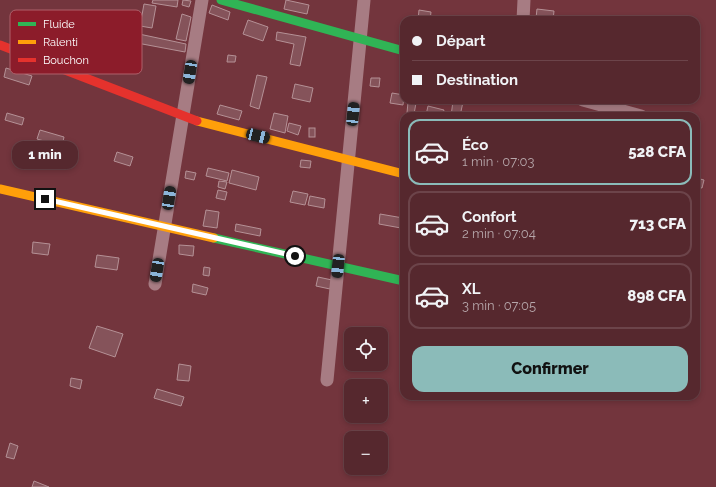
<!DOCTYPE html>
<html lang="fr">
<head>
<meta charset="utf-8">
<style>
	:root { --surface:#56282e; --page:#5f343a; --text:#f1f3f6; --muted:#b6a6aa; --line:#6c444a; --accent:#8bbbb9 }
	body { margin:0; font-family:Raleway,sans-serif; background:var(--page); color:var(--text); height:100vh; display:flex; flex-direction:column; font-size:15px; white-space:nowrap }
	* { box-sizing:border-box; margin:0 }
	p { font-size:13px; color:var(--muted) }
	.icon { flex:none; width:22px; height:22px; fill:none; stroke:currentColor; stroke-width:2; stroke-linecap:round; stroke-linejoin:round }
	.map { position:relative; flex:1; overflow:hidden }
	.details { position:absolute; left:400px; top:112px; width:300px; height:288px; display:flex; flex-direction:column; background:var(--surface); border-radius:12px; box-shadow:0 2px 6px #0003,0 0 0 1px var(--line) }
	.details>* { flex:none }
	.top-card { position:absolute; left:400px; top:16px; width:300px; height:88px; border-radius:12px; box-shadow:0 2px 6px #0003,0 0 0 1px var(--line); display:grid; align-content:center; height:88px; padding:0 12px; background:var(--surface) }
	.fabs { position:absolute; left:344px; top:327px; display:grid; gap:8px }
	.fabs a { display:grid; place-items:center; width:44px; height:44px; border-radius:8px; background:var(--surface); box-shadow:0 2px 6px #0003,0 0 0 1px var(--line); font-size:20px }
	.end { position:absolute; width:18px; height:18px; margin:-9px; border:5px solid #fff; background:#111; box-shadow:0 0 0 2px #111 }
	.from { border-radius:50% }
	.bubble { position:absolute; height:28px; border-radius:12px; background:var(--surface); box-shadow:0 2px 6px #0003,0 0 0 1px var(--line); font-size:13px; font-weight:800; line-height:28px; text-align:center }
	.car { position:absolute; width:12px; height:24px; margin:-12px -6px; border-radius:5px; box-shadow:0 0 3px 1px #0007; background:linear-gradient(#222 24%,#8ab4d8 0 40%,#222 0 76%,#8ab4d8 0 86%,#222 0) }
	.top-card b { display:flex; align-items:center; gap:14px; height:38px; font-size:15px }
	.top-card b+b { border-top:1px solid var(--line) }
	.top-card i { width:10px; height:10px; background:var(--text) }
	ul { padding:7px 0 0; list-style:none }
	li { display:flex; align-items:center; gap:12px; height:66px; margin:0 8px 6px; padding:0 4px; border:2px solid var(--line); border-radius:12px }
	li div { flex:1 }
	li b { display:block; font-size:15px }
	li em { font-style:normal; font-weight:800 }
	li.on { border-color:var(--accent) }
	li>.icon { width:36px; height:36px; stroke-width:1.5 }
	.primary-button { display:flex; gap:8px; margin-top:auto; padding:8px 12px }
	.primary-button a { flex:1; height:46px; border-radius:12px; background:var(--accent); color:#111; font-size:16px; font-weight:800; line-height:46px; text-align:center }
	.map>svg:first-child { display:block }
</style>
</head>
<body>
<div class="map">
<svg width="716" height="487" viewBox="0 0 716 487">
	<rect width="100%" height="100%" fill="#73353d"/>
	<!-- building -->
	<g fill="#85535a" stroke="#b59196">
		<path d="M153,0H178L177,7L152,3Z"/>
		<path d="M183,0L191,1L189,7L182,5Z"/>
		<path d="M286,0L309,5L307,14L284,9Z"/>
		<path d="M144,4L156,6L152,28L140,26Z"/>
		<path d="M212,5L230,12L228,20L209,13Z"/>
		<path d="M537,9L554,11L553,20L536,18Z"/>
		<path d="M419,10L431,12L430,20H418Z"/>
		<path d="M182,14L191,17L186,41L176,39Z"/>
		<path d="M248,20L268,27L263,41L243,34Z"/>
		<path d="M277,32L306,37L300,66L290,64L294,44L276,40Z"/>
		<path d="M139,34L186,44L185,52L137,43Z"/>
		<path d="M228,55L236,56L235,62H227Z"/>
		<path d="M6,68L32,76L29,85L4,77Z"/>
		<path d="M257,75L267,77L259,109L250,106Z"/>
		<path d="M371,78H380L379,87L370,86Z"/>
		<path d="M295,84L313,88L310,102L292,98Z"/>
		<path d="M392,93L404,95L403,105L390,103Z"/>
		<path d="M453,101L463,102L460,116H451Z"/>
		<path d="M408,102L416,103L414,114L407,113Z"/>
		<path d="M220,105L242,111L239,120L217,114Z"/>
		<path d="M428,106L444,110L442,116L426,115Z"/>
		<path d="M7,113L24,118L22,125L5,120Z"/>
		<path d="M274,113L288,116L285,133L270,129Z"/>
		<path d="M289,123L301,126L298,135L287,131Z"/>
		<rect x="309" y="128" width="6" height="9"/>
		<path d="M40,130L64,137L62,146L37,139Z"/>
		<path d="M117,152L133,157L130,166L114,161Z"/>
		<path d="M301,160L311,161L310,168L300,167Z"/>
		<path d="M208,168L229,173L227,181L206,176Z"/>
		<path d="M232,170L259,177L256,190L229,183Z"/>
		<path d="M186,171L196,173L194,180L185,178Z"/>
		<path d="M696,178L704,180L702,188L696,187Z"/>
		<path d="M219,181L227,182L225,189L218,187Z"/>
		<path d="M218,190L227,192L225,200L216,198Z"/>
		<path d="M293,191L308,194L305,205L290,202Z"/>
		<path d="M310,196L325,199L324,208L308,205Z"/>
		<path d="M206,210L219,212L217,228L203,226Z"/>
		<path d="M380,214L403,218L401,228L379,224Z"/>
		<path d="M236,224L261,229L260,236L235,231Z"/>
		<path d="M33,242L50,244L48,255L32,253Z"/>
		<path d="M179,245L194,246L193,256L179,254Z"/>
		<path d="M97,255L119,258L117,270L95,267Z"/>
		<path d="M204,267L210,268L209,276L203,275Z"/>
		<path d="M318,277L332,280L330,289L316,286Z"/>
		<path d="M193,284L208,288L206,295L192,292Z"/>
		<path d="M97,326L123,334L115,357L89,348Z"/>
		<path d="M179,364L191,366L189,381L177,380Z"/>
		<path d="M71,378L82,380L80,389L70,386Z"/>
		<path d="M157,389L184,397L181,406L154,398Z"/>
		<path d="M10,443L18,446L14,459L6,457Z"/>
		<path d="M34,481L49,487H32Z"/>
	</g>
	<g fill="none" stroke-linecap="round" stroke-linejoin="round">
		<!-- street -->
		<g stroke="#a77c83" stroke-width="13">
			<path d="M523,20L524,0"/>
			<path d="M583,100L641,116"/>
			<path d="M155,284L202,0"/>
			<path d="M327,380L364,0"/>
		</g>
		<!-- fast -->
		<g stroke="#30b455" stroke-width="9">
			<path d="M221,0L404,51"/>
			<path d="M214,238L404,281"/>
		</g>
		<!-- slow -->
		<g stroke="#ff9f0a" stroke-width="9">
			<path d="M197,121L404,174"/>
			<path d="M0,189L214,238"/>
		</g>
		<!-- jam -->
		<path stroke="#e5322d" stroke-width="9" d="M0,45L197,121"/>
	</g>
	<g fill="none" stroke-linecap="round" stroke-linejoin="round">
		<!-- route -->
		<path stroke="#fff" stroke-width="5" d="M45,199L295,256"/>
	</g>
	<!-- legend -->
	<rect x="10" y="10" width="132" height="64" rx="6" fill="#8c1c2a" stroke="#ae606a" stroke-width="1"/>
	<rect x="18" y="22" width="18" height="4" fill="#30b455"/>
	<rect x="18" y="40" width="18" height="4" fill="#ff9f0a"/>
	<rect x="18" y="58" width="18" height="4" fill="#e5322d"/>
	<g font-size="11" fill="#fff">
		<text x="43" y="28">Fluide</text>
		<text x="43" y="46">Ralenti</text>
		<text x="43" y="64">Bouchon</text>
	</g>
</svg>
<div class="fabs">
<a><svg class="icon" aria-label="locate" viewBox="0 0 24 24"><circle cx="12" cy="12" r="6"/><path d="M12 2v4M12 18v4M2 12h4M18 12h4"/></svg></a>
<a>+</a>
<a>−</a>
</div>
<i class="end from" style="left:295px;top:256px"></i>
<i class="end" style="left:45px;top:199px"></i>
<div class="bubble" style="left:12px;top:141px;width:66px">1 min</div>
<i class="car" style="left:190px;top:72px;rotate:189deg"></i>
<i class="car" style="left:353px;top:114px;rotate:6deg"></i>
<i class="car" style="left:258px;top:136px;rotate:104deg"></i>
<i class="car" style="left:169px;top:198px;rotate:9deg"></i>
<i class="car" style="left:338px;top:266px;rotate:186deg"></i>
<i class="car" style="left:157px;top:270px;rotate:189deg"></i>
<div class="top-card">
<b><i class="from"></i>Départ</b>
<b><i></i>Destination</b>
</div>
<section class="details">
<ul>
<li class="on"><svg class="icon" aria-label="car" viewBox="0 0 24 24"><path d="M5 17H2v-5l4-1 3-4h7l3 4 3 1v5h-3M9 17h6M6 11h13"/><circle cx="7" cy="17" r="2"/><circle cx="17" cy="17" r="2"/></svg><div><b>Éco</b><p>1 min · 07:03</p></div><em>528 CFA</em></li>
<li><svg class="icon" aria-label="car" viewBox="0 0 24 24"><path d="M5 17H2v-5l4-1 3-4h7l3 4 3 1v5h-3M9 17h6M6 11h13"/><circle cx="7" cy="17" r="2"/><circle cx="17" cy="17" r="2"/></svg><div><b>Confort</b><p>2 min · 07:04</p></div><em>713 CFA</em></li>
<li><svg class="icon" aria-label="car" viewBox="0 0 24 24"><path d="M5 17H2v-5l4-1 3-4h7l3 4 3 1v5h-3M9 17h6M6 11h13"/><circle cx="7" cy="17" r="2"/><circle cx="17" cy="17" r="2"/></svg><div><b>XL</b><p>3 min · 07:05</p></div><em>898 CFA</em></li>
</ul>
<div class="primary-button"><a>Confirmer</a></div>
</section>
</div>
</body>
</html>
